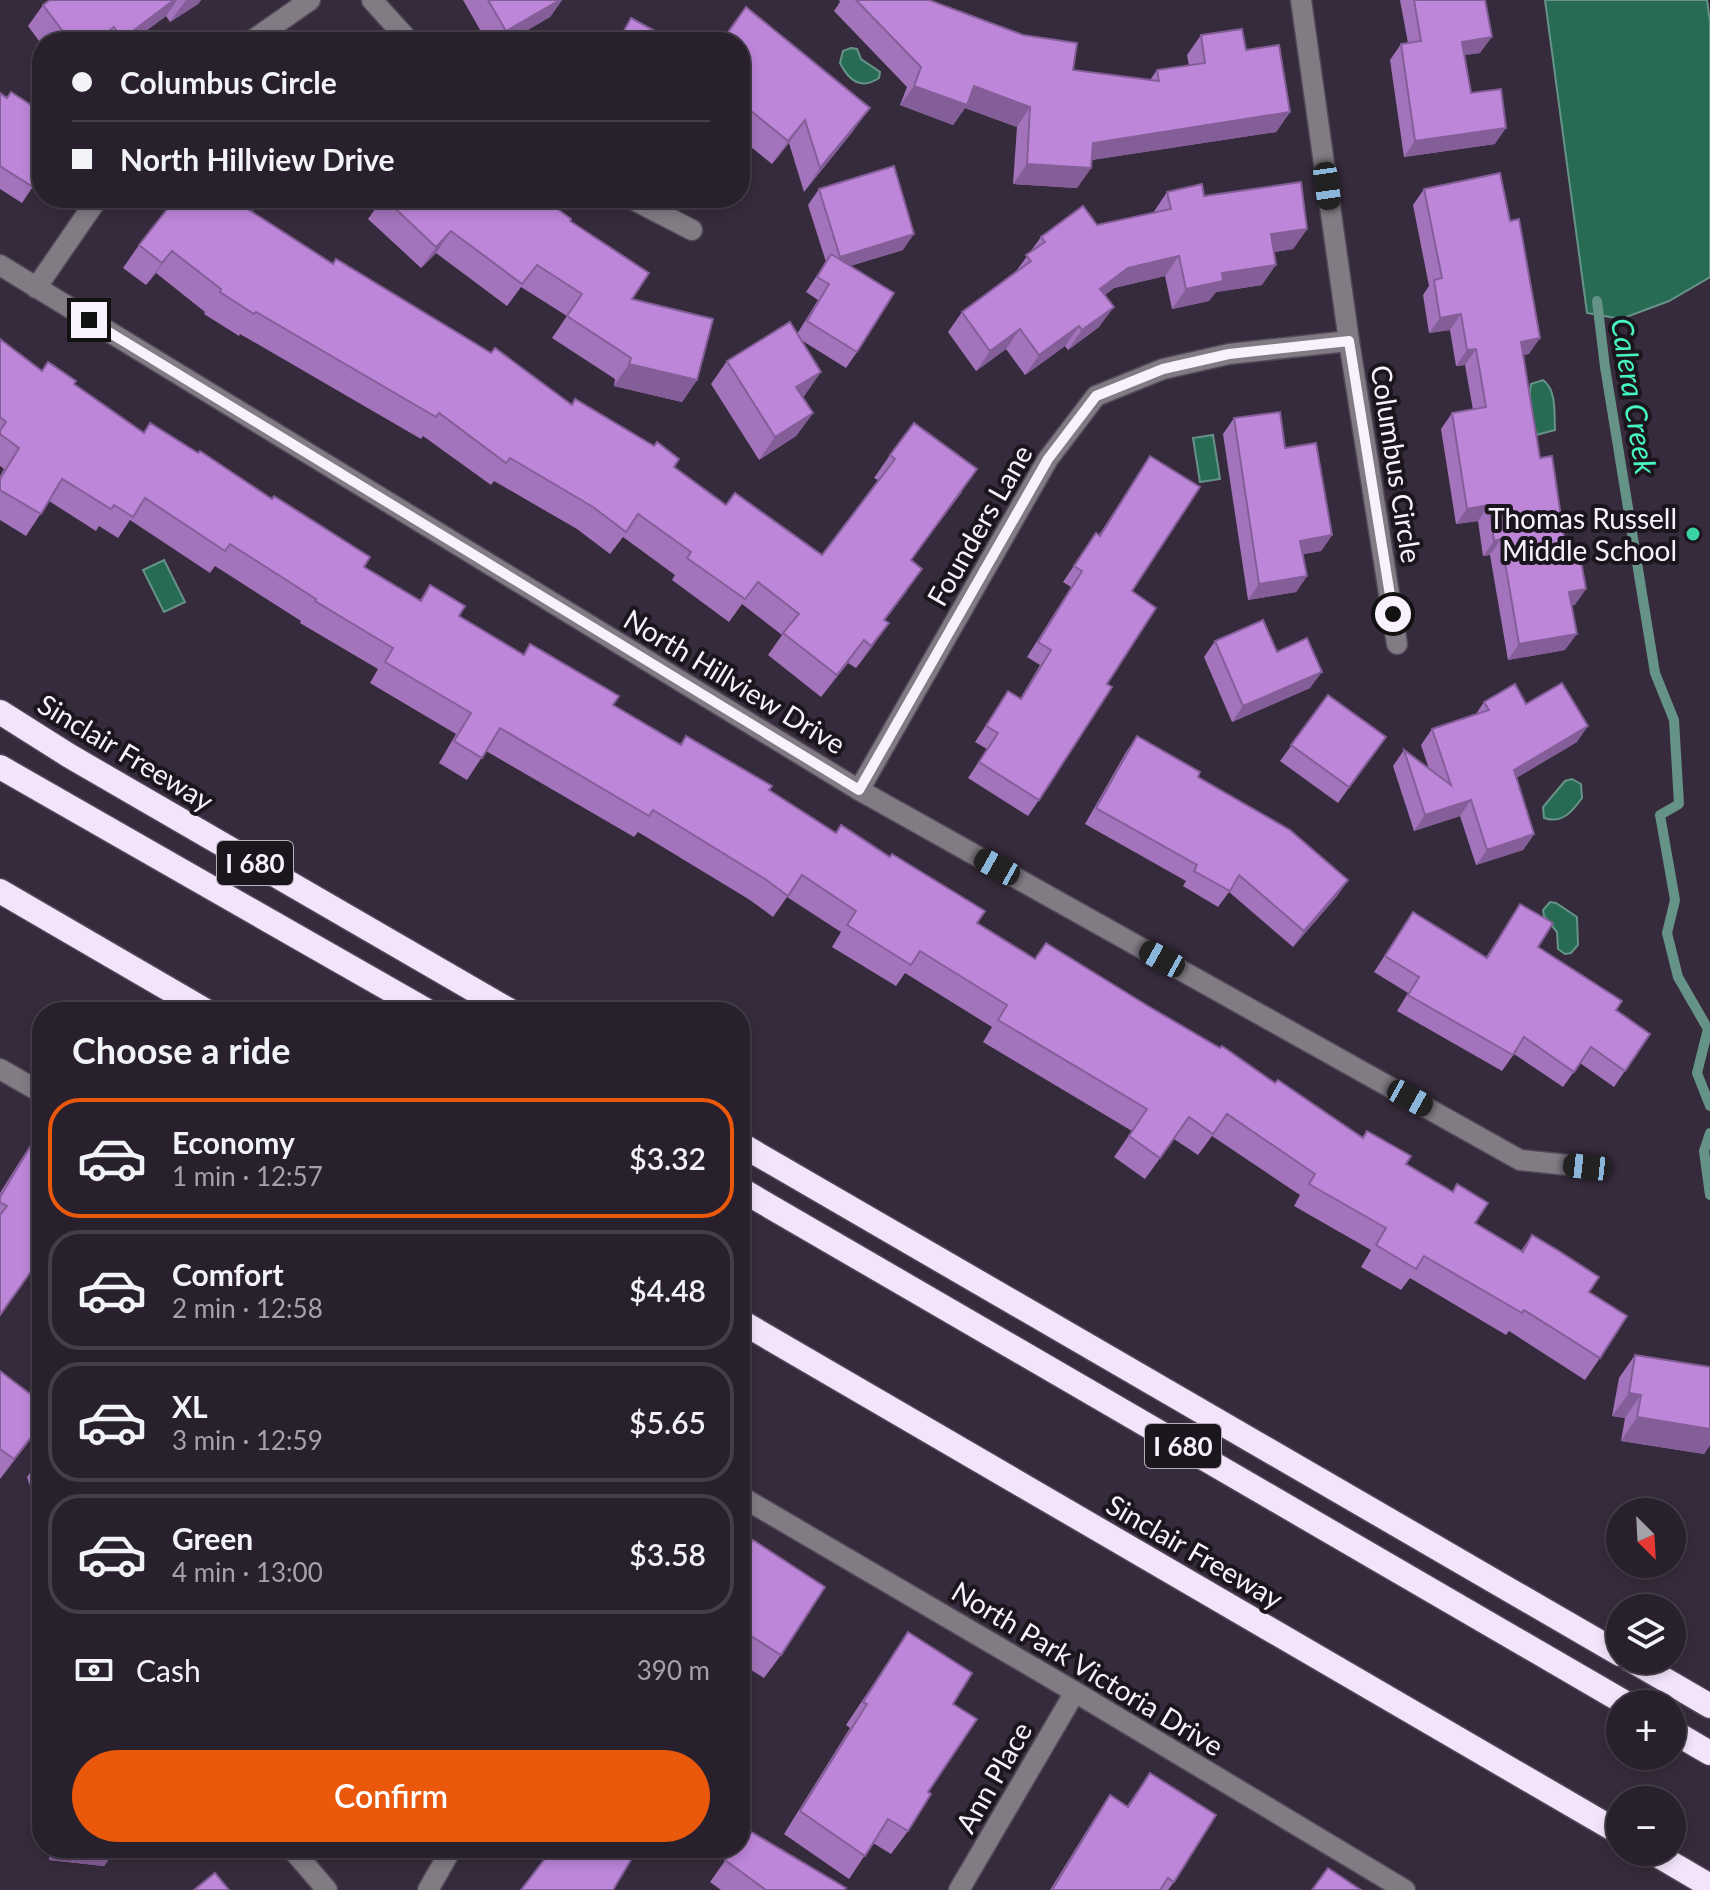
<!DOCTYPE html>
<html lang="en">
<head>
<meta charset="utf-8">
<style>
	:root { --surface:#28202d; --page:#302835; --text:#f1f3f6; --muted:#a5a3aa; --line:#443e49; --accent:#ea580c }
	body { margin:0; font-family:Lato,sans-serif; background:var(--page); color:var(--text); height:100vh; display:flex; flex-direction:column; font-size:30px; white-space:nowrap }
	* { box-sizing:border-box; margin:0 }
	p { font-size:26px; color:var(--muted) }
	.icon { flex:none; width:44px; height:44px; fill:none; stroke:currentColor; stroke-width:2; stroke-linecap:round; stroke-linejoin:round }
	.map { position:relative; flex:1; overflow:hidden }
	.details { position:absolute; left:32px; top:1002px; width:718px; height:856px; display:flex; flex-direction:column; background:var(--surface); border-radius:32px; box-shadow:0 4px 12px #0003,0 0 0 2px var(--line) }
	.details>* { flex:none }
	.top-card { position:absolute; left:32px; top:32px; width:718px; height:176px; border-radius:32px; box-shadow:0 4px 12px #0003,0 0 0 2px var(--line); display:grid; align-content:center; height:176px; padding:0 40px; background:var(--surface) }
	.needle { width:52px; rotate:156deg }
	.tools { position:absolute; left:1606px; top:1498px; display:grid; gap:16px }
	.tools a { display:grid; place-items:center; width:80px; height:80px; border-radius:50%; background:var(--surface); box-shadow:0 4px 12px #0003,0 0 0 2px var(--line); font-size:40px }
	.end { position:absolute; width:36px; height:36px; margin:-18px; border:10px solid #f9f1fd; background:#111; box-shadow:0 0 0 4px #111 }
	.from { border-radius:50% }
	.car { position:absolute; width:24px; height:48px; margin:-24px -12px; border-radius:10px; box-shadow:0 0 6px 2px #0007; background:linear-gradient(#222 24%,#8ab4d8 0 40%,#222 0 76%,#8ab4d8 0 86%,#222 0) }
	.top-card b { display:flex; align-items:center; gap:28px; height:76px; font-size:30px }
	.top-card b+b { border-top:2px solid var(--line) }
	.top-card i { width:20px; height:20px; background:var(--text) }
	ul { padding:0; list-style:none }
	li { display:flex; align-items:center; gap:24px; height:120px; margin:0 16px 12px; padding:0 24px; border:4px solid var(--line); border-radius:32px }
	li div { flex:1 }
	li b { display:block; font-size:30px }
	li em { font-style:normal; font-weight:600 }
	li.active { border-color:var(--accent) }
	li>.icon { width:72px; height:72px; stroke-width:1.5 }
	h2 { padding:0 40px; font-size:36px; line-height:96px }
	.pay { display:flex; align-items:center; gap:20px; height:88px; padding:0 40px; font-size:30px }
	.pay p { margin-inline-start:auto }
	.primary-button { display:flex; gap:16px; margin-top:auto; padding:16px 40px }
	.primary-button a { flex:1; height:92px; border-radius:48px; background:var(--accent); color:#fff; font-size:32px; font-weight:600; line-height:92px; text-align:center }
	.map>svg:first-child { display:block }
</style>
</head>
<body>
<div class="map">
<svg width="1710" height="1890" viewBox="0 0 1710 1890">
	<rect width="100%" height="100%" fill="#362b3c"/>
	<!-- water -->
	<g fill="#276b54" stroke="#669387" stroke-width="2">
		<path d="M1545,0H1707L1710,22V277L1669,301L1621,319L1587,313Z"/>
		<path d="M851,48L857,49L861,59L880,72L879,78C861,90 849,81 840,63L843,51Z"/>
		<path d="M1543,380C1557,390 1554,414 1555,430L1536,435C1529,419 1528,401 1531,384Z"/>
		<path d="M1213,435L1220,479L1200,482L1193,438Z"/>
		<path d="M164,560L185,602L164,612L143,570Z"/>
		<path d="M1572,779L1581,784L1582,798C1572,812 1562,824 1544,818L1543,807L1565,781Z"/>
		<path d="M1550,902L1556,903L1577,917L1578,945L1571,953L1565,954L1558,949L1557,932L1544,916L1543,910Z"/>
	</g>
	<g fill="none" stroke-linecap="round" stroke-linejoin="round">
		<!-- stream -->
		<g stroke="#669387" stroke-width="10">
			<path d="M1597,301L1605,367L1655,673L1674,720L1679,804L1660,815L1675,900L1667,933L1678,977L1708,1029L1697,1073L1710,1106"/>
			<path d="M1710,1133L1704,1151L1710,1195"/>
		</g>
		<!-- minor casing -->
		<g stroke="#514757" stroke-width="23">
			<g id="minor">
				<path d="M372,0L410,42"/>
				<path d="M1301,0L1349,341L1397,644"/>
				<path d="M250,42L310,0"/>
				<path d="M630,198L692,230"/>
				<path d="M0,265L859,790L1520,1160L1587,1167"/>
				<path d="M36,288L98,198"/>
				<path d="M859,790L1048,459L1096,396L1163,369L1229,354L1349,341"/>
				<path d="M0,1069L42,1093"/>
				<path d="M740,1496L1075,1692L1405,1890"/>
				<path d="M291,1848L327,1890"/>
				<path d="M428,1890L452,1848"/>
				<path d="M959,1890L1075,1692"/>
			</g>
		</g>
		<!-- highway casing -->
		<g stroke="#514757" stroke-width="27">
			<g id="highway">
				<path d="M0,712L68,755L512,1012"/>
				<path d="M0,767L429,1012"/>
				<path d="M0,891L208,1012"/>
				<path d="M740,1144L1620,1654"/>
				<path d="M740,1189L1627,1704"/>
				<path d="M740,1321L1620,1833"/>
				<path d="M1631,1660L1710,1706"/>
				<path d="M1672,1731L1710,1753"/>
				<path d="M1652,1852L1710,1886"/>
			</g>
		</g>
		<!-- minor -->
		<use href="#minor" stroke="#817b84" stroke-width="20"/>
		<!-- highway -->
		<use href="#highway" stroke="#f3e4fb" stroke-width="24"/>
	</g>
	<!-- wall -->
	<g fill="#a373bb">
		<path d="M50,0H201L198,4L170,22L166,16L131,42H42V45L28,26L43,5Z"/>
		<path d="M463,0H562L550,17L507,42H487Z"/>
		<path d="M839,0H929L1073,70L1150,80L1157,70L1189,66L1187,55L1201,35L1246,50L1290,112L1276,132L1091,160V168L1077,188L1013,184L1017,127L965,108L953,125L900,105L907,87L834,11L840,2Z"/>
		<path d="M1400,0H1485L1480,53L1464,55L1471,93L1495,144L1404,157L1390,60L1401,44L1408,43Z"/>
		<path d="M631,18L675,42H616Z"/>
		<path d="M740,42L853,131L804,192L789,143L772,164L740,138Z"/>
		<path d="M0,93L7,97L33,108L42,173L22,203L0,189Z"/>
		<path d="M819,189L903,250L850,266L857,352L846,368L801,340L805,395L803,397L813,413L796,436L759,460L711,384L727,361L797,334L818,300L806,292L826,262L808,205Z"/>
		<path d="M1424,189L1529,354L1523,355L1540,458L1575,605H1571L1565,650L1508,660L1490,555L1483,556L1478,521L1456,524L1441,429L1452,413L1473,410L1465,365L1456,366L1450,330L1429,333L1423,295L1429,286L1413,205Z"/>
		<path d="M1167,192L1204,196L1307,229L1293,249L1274,252L1262,285L1216,292L1209,301L1172,309L1165,276L1114,288L1105,295L1099,327L1068,350L1065,346L1025,375L1006,349L976,371L948,332L962,312L1014,274L1041,237L1153,213Z"/>
		<path d="M383,198H543L570,221L697,380L682,402L614,386L615,379L552,338L567,316L521,287L507,306L436,253L421,268L368,219Z"/>
		<path d="M251,212L332,264L572,404L674,467L726,505L822,555L878,480L874,478L890,455L962,492L911,560L907,591L885,620L873,646L856,668L848,663L821,697L768,655L782,635L742,604L729,622L672,580L675,575L623,537L610,554L577,529L494,481L491,485L423,436L421,439L240,334L239,336L204,314L205,312L156,273L146,285L123,268L139,245Z"/>
		<path d="M0,339L42,371L74,384L144,433L420,600L430,585L459,616L523,655L530,644L613,705L680,744L686,736L835,833L1035,959L1046,943L1363,1137L1367,1131L1475,1223L1521,1251L1532,1235L1589,1292L1600,1358L1585,1380L1509,1331L1506,1335L1410,1278L1401,1290L1361,1267L1371,1250L1294,1206L1300,1195L1212,1136L1198,1155L1174,1139L1145,1179L1114,1157L1132,1131L983,1042L992,1027L905,973L896,986L832,947L841,932L787,897L773,917L750,900L638,832L634,837L486,751L467,780L439,763L456,734L370,683L378,669L300,623L301,621L215,566L210,573L130,520L118,538L99,526L96,531L49,501L26,536L0,520V476L4,469L0,466Z"/>
		<path d="M1234,418L1332,535L1321,551L1303,554L1307,576L1296,592L1248,600L1223,434Z"/>
		<path d="M1150,456L1132,591L1107,684L1039,800L1028,816L968,778L987,749L975,742L1008,691L1020,699L1040,665L1027,657L1071,587L1063,582L1096,533L1099,535Z"/>
		<path d="M1215,641L1277,652L1310,688L1232,722L1204,657Z"/>
		<path d="M1328,695L1386,737L1338,803L1280,761Z"/>
		<path d="M1484,702L1526,704L1577,742L1516,778L1534,834L1523,850L1476,865L1460,816L1414,831L1393,766L1404,750L1429,769L1421,745L1432,729L1476,714Z"/>
		<path d="M1137,736L1348,880L1337,896L1293,947L1229,892L1218,907L1183,886L1186,881L1085,824L1126,752Z"/>
		<path d="M1520,904L1538,947L1616,1010L1650,1034L1614,1087L1580,1063L1563,1087L1514,1054L1502,1071L1397,1011L1408,993L1374,972L1413,912L1486,957Z"/>
		<path d="M36,1137L0,1316V1193L20,1161Z"/>
		<path d="M1635,1355L1710,1367V1445L1704,1454L1621,1441L1625,1418L1612,1416L1619,1378Z"/>
		<path d="M0,1371L42,1403V1424L0,1479Z"/>
		<path d="M42,1456V1523L27,1477Z"/>
		<path d="M753,1540L781,1655L764,1678L740,1663V1559Z"/>
		<path d="M908,1632L953,1704L928,1792L908,1831L891,1854L873,1843L849,1879L784,1834L850,1728L846,1725Z"/>
		<path d="M1150,1773L1174,1882L1168,1890H1050L1094,1819L1110,1795L1127,1806Z"/>
		<path d="M51,1848H117L104,1866L49,1860Z"/>
		<path d="M734,1848L844,1890H721L710,1882Z"/>
	</g>
	<!-- shaded-wall -->
	<g fill="#845e98">
		<path d="M174,0H177L166,16L131,42H119L122,39Z"/>
		<path d="M186,0H201L198,4L170,22Z"/>
		<path d="M560,0H562L550,17L507,42H498L506,31Z"/>
		<path d="M114,27L104,42H94Z"/>
		<path d="M1492,37L1480,53L1451,57L1462,42Z"/>
		<path d="M914,86H974L1030,107L1017,127L965,108L953,125L900,105Z"/>
		<path d="M870,108L853,131L804,192L820,168Z"/>
		<path d="M1290,112L1276,132L1079,162L1093,143Z"/>
		<path d="M805,120L789,143L772,164L788,141Z"/>
		<path d="M1506,128L1495,144L1404,157L1415,141Z"/>
		<path d="M1027,164L1091,168L1077,188L1013,184Z"/>
		<path d="M258,198H267L230,231L246,208Z"/>
		<path d="M1307,229L1293,249L1257,255L1271,234Z"/>
		<path d="M451,231L436,253L421,268L436,247Z"/>
		<path d="M914,234L903,250L829,272L840,257Z"/>
		<path d="M172,251L156,273L146,285L162,263Z"/>
		<path d="M1179,256L1165,276L1114,288L1086,309L1100,289L1128,268Z"/>
		<path d="M1276,265L1262,285L1216,292L1209,301L1172,309L1186,289L1222,273Z"/>
		<path d="M1114,307L1099,327L1068,350L1082,330Z"/>
		<path d="M1461,314L1450,330L1429,333L1440,318Z"/>
		<path d="M1079,326L1065,346L1025,375L1039,355Z"/>
		<path d="M1020,329L1006,349L976,371L990,351Z"/>
		<path d="M1540,338L1529,354L1510,357L1521,342Z"/>
		<path d="M1476,349L1465,365L1456,366L1467,350Z"/>
		<path d="M629,364L697,380L682,402L614,386Z"/>
		<path d="M821,372L805,395L780,411L796,387Z"/>
		<path d="M813,413L796,436L759,460L775,437Z"/>
		<path d="M1489,505L1478,521L1456,524L1467,509Z"/>
		<path d="M1332,535L1321,551L1289,557L1300,541Z"/>
		<path d="M1501,539L1490,555L1483,556L1494,541Z"/>
		<path d="M1307,576L1296,592L1248,600L1259,584Z"/>
		<path d="M1586,589L1575,605L1558,608L1569,592Z"/>
		<path d="M889,623L873,646L856,668L871,646Z"/>
		<path d="M1577,634L1565,650L1508,660L1519,644Z"/>
		<path d="M864,640L848,663L821,697L837,675Z"/>
		<path d="M1322,672L1310,688L1232,722L1243,706Z"/>
		<path d="M1588,726L1577,742L1503,786L1514,770Z"/>
		<path d="M1471,800L1460,816L1414,831L1425,815Z"/>
		<path d="M1534,834L1523,850L1476,865L1487,850Z"/>
		<path d="M1348,880L1337,896L1293,947L1304,931Z"/>
		<path d="M1629,1393L1641,1395L1625,1418L1612,1416Z"/>
		<path d="M1637,1417L1710,1429V1445L1704,1454L1621,1441Z"/>
		<path d="M42,1423L35,1434L0,1479L14,1459Z"/>
		<path d="M58,1848H117L104,1866L49,1860Z"/>
	</g>
	<!-- building -->
	<g fill="#bd86d9" stroke="#845e98" stroke-width="2">
		<path d="M50,0H174L122,39L114,27L94,42H71L43,5Z"/>
		<path d="M488,0H560L506,31Z"/>
		<path d="M856,0H929L1023,35L1077,43L1073,70L1159,81L1157,70L1205,63L1201,35L1242,29L1246,50L1279,45L1290,112L1093,143L1091,168L1027,164L1030,107L974,86L967,105L914,86L921,67Z"/>
		<path d="M1414,0H1485L1492,37L1462,42L1471,93L1501,89L1506,128L1415,141L1401,44L1421,41Z"/>
		<path d="M746,7L870,108L820,168L805,120L788,141L740,102V96L742,93L740,92V42H721Z"/>
		<path d="M631,18L675,42H618Z"/>
		<path d="M377,37L380,42H370Z"/>
		<path d="M11,92L34,107L33,108L42,114V173L33,187L0,166V93L7,98Z"/>
		<path d="M894,166L914,234L840,257L819,189Z"/>
		<path d="M1500,173L1510,221L1519,219L1540,338L1521,342L1540,458L1552,456L1568,564L1581,561L1586,589L1569,592L1577,634L1519,644L1501,539L1494,541L1489,505L1467,509L1452,413L1486,407L1476,349L1467,350L1461,314L1440,318L1434,280L1442,278L1424,189Z"/>
		<path d="M1301,182L1307,229L1271,234L1276,265L1222,273L1223,281L1186,289L1179,256L1128,268L1100,289L1114,307L1082,330L1079,326L1039,355L1020,329L990,351L962,312L1031,261L1026,255L1045,242L1041,237L1083,206L1097,225L1171,209L1167,192L1202,184L1204,196Z"/>
		<path d="M176,198H258L246,208L333,264L336,259L491,353L495,348L572,405L575,399L654,446L657,442L679,459L674,467L726,505L735,493L822,555L895,459L890,455L914,423L977,469L911,560L922,569L884,620L889,623L871,646L864,640L837,675L783,633L799,614L758,582L745,599L687,558L691,552L638,514L626,532L593,507L510,458L506,463L439,413L436,417L256,312L254,314L220,292L221,289L172,251L162,263L139,245Z"/>
		<path d="M384,198H543L571,219L570,221L649,273L632,299L713,319L697,380L629,364L631,358L567,316L582,294L537,265L522,284L451,231L436,247Z"/>
		<path d="M831,254L894,293L857,352L807,321L829,284L817,277Z"/>
		<path d="M790,322L821,372L796,387L813,413L775,437L727,361Z"/>
		<path d="M0,339L42,371L48,362L76,381L74,384L144,433L150,423L198,453L200,451L272,499L274,496L370,557L364,567L421,601L430,585L465,606L459,616L524,655L530,644L619,696L613,705L681,745L686,736L772,786L769,790L836,833L841,825L890,857L892,854L985,911L977,923L1035,959L1046,943L1148,1006L1220,1048L1222,1046L1275,1083L1278,1080L1363,1138L1367,1131L1411,1156L1406,1164L1453,1192L1457,1184L1488,1203L1475,1223L1523,1252L1532,1235L1559,1251L1599,1277L1589,1292L1627,1316L1600,1358L1524,1310L1522,1313L1424,1256L1416,1269L1376,1245L1386,1228L1309,1184L1315,1174L1227,1114L1213,1134L1189,1117L1160,1158L1129,1136L1147,1109L998,1020L1007,1005L920,951L911,965L847,925L856,911L802,875L788,896L765,879L653,810L649,816L500,728L482,758L454,741L471,713L385,662L393,648L315,601L316,599L230,544L225,551L145,498L133,517L114,505L111,509L62,479L41,514L0,490V479L19,448L0,434V431L6,422L0,417Z"/>
		<path d="M1280,412L1285,448L1316,443L1332,535L1300,541L1307,576L1259,584L1234,418Z"/>
		<path d="M1150,456L1200,487L1132,591L1156,608L1107,684L1112,687L1039,800L979,762L998,733L986,726L1008,691L1021,699L1051,650L1038,642L1082,571L1074,566L1096,533L1100,536Z"/>
		<path d="M1263,620L1277,652L1307,638L1322,672L1243,706L1215,641Z"/>
		<path d="M1562,683L1588,726L1514,770L1534,834L1487,850L1471,800L1425,815L1404,750L1451,785L1432,729L1489,710L1484,702L1515,684L1526,704Z"/>
		<path d="M1328,695L1386,737L1349,787L1291,745Z"/>
		<path d="M1137,736L1200,772L1198,777L1290,830L1348,880L1304,931L1239,875L1230,891L1194,871L1197,865L1096,808Z"/>
		<path d="M1520,904L1553,923L1538,947L1622,1001L1616,1010L1650,1034L1625,1071L1591,1047L1574,1072L1524,1037L1513,1055L1408,995L1419,977L1385,956L1413,912L1487,958Z"/>
		<path d="M36,1137L42,1141V1256L0,1315V1215L7,1206L0,1202V1197Z"/>
		<path d="M1635,1355L1710,1367V1429L1637,1417L1641,1395L1629,1393Z"/>
		<path d="M0,1371L42,1403V1423L14,1459L0,1449Z"/>
		<path d="M753,1540L825,1587L781,1655L740,1629V1561Z"/>
		<path d="M908,1632L972,1673L953,1704L977,1719L928,1792L931,1794L908,1831L888,1819L865,1856L800,1811L867,1704L863,1702Z"/>
		<path d="M1150,1773L1216,1815L1174,1882L1168,1878L1160,1890H1052L1110,1795L1128,1807Z"/>
		<path d="M748,1830L846,1888L844,1890H766L725,1860L734,1848H740V1840Z"/>
		<path d="M553,1848H638L613,1890H521Z"/>
		<path d="M1328,1868L1361,1890H1312Z"/>
		<path d="M215,1873L229,1890H194Z"/>
	</g>
	<g fill="none" stroke-linecap="round" stroke-linejoin="round">
		<!-- route -->
		<path stroke="#f9f1fd" stroke-width="10" d="M89,320L859,790L1048,459L1096,396L1163,369L1229,354L1349,341L1393,614"/>
	</g>
	<!-- markers -->
	<circle fill="#39d4a5" stroke="#1b151d" stroke-width="3" cx="1693" cy="534" r="8"/>
	<g text-anchor="middle" dominant-baseline="central" stroke-width="8" stroke-linejoin="round" paint-order="stroke">
		<!-- shield labels -->
		<g fill="#1b151d" stroke="#b6afba" stroke-width="2">
			<rect x="217" y="841" width="76" height="44" rx="6"/>
			<rect x="1145" y="1424" width="76" height="44" rx="6"/>
		</g>
		<g font-size="26" font-weight="bold" fill="#f9f1fd">
			<text x="255" y="863">I 680</text>
			<text x="1183" y="1446">I 680</text>
		</g>
		<!-- street labels -->
		<g font-size="28" fill="#f9f1fd" stroke="#1b151d">
			<text transform="translate(1397 464) rotate(81)">Columbus Circle</text>
			<text transform="translate(979 525) rotate(-60)">Founders Lane</text>
			<text transform="translate(735 681) rotate(31)">North Hillview Drive</text>
			<text transform="translate(126 752) rotate(31)">Sinclair Freeway</text>
			<text transform="translate(1195 1551) rotate(30)">Sinclair Freeway</text>
			<text transform="translate(1088 1668) rotate(31)">North Park Victoria Drive</text>
			<text transform="translate(993 1777) rotate(-60)">Ann Place</text>
		</g>
		<!-- poi labels -->
		<g font-size="28" fill="#f9f1fd" stroke="#1b151d" text-anchor="end">
			<text x="1677" y="518">Thomas Russell<tspan x="1677" dy="32">Middle School</tspan></text>
		</g>
		<!-- water labels -->
		<g font-size="30" font-style="italic" fill="#47f6c1" stroke="#1b151d">
			<text transform="translate(1635 396) rotate(81)">Calera Creek</text>
		</g>
	</g>
</svg>
<div class="tools">
<a><svg class="needle" viewBox="-14 -14 28 28"><path d="M0-13l5 13h-10z" fill="#e53935"/><path d="M0 13l5-13h-10z" fill="#a5a3aa"/></svg></a>
<a><svg class="icon" aria-label="layers" viewBox="0 0 24 24"><path d="M12 4l9 5-9 5-9-5zM3 14l9 5 9-5"/></svg></a>
<a>+</a>
<a>−</a>
</div>
<i class="end from" style="left:1393px;top:614px"></i>
<i class="end" style="left:89px;top:320px"></i>
<i class="car" style="left:1327px;top:186px;rotate:172deg"></i>
<i class="car" style="left:997px;top:867px;rotate:299deg"></i>
<i class="car" style="left:1162px;top:959px;rotate:299deg"></i>
<i class="car" style="left:1410px;top:1098px;rotate:119deg"></i>
<i class="car" style="left:1587px;top:1167px;rotate:276deg"></i>
<div class="top-card">
<b><i class="from"></i>Columbus Circle</b>
<b><i></i>North Hillview Drive</b>
</div>
<section class="details">
<h2>Choose a ride</h2>
<ul>
<li class="active"><svg class="icon" aria-label="car" viewBox="0 0 24 24"><path d="M5 17H2v-5l4-1 3-4h7l3 4 3 1v5h-3M9 17h6M6 11h13"/><circle cx="7" cy="17" r="2"/><circle cx="17" cy="17" r="2"/></svg><div><b>Economy</b><p>1 min · 12:57</p></div><em>$3.32</em></li>
<li><svg class="icon" aria-label="car" viewBox="0 0 24 24"><path d="M5 17H2v-5l4-1 3-4h7l3 4 3 1v5h-3M9 17h6M6 11h13"/><circle cx="7" cy="17" r="2"/><circle cx="17" cy="17" r="2"/></svg><div><b>Comfort</b><p>2 min · 12:58</p></div><em>$4.48</em></li>
<li><svg class="icon" aria-label="car" viewBox="0 0 24 24"><path d="M5 17H2v-5l4-1 3-4h7l3 4 3 1v5h-3M9 17h6M6 11h13"/><circle cx="7" cy="17" r="2"/><circle cx="17" cy="17" r="2"/></svg><div><b>XL</b><p>3 min · 12:59</p></div><em>$5.65</em></li>
<li><svg class="icon" aria-label="car" viewBox="0 0 24 24"><path d="M5 17H2v-5l4-1 3-4h7l3 4 3 1v5h-3M9 17h6M6 11h13"/><circle cx="7" cy="17" r="2"/><circle cx="17" cy="17" r="2"/></svg><div><b>Green</b><p>4 min · 13:00</p></div><em>$3.58</em></li>
</ul>
<div class="pay"><svg class="icon" aria-label="cash" viewBox="0 0 24 24"><path d="M3 7h18v10H3z"/><circle cx="12" cy="12" r="2"/></svg>Cash<p>390 m</p></div>
<div class="primary-button"><a>Confirm</a></div>
</section>
</div>
</body>
</html>
